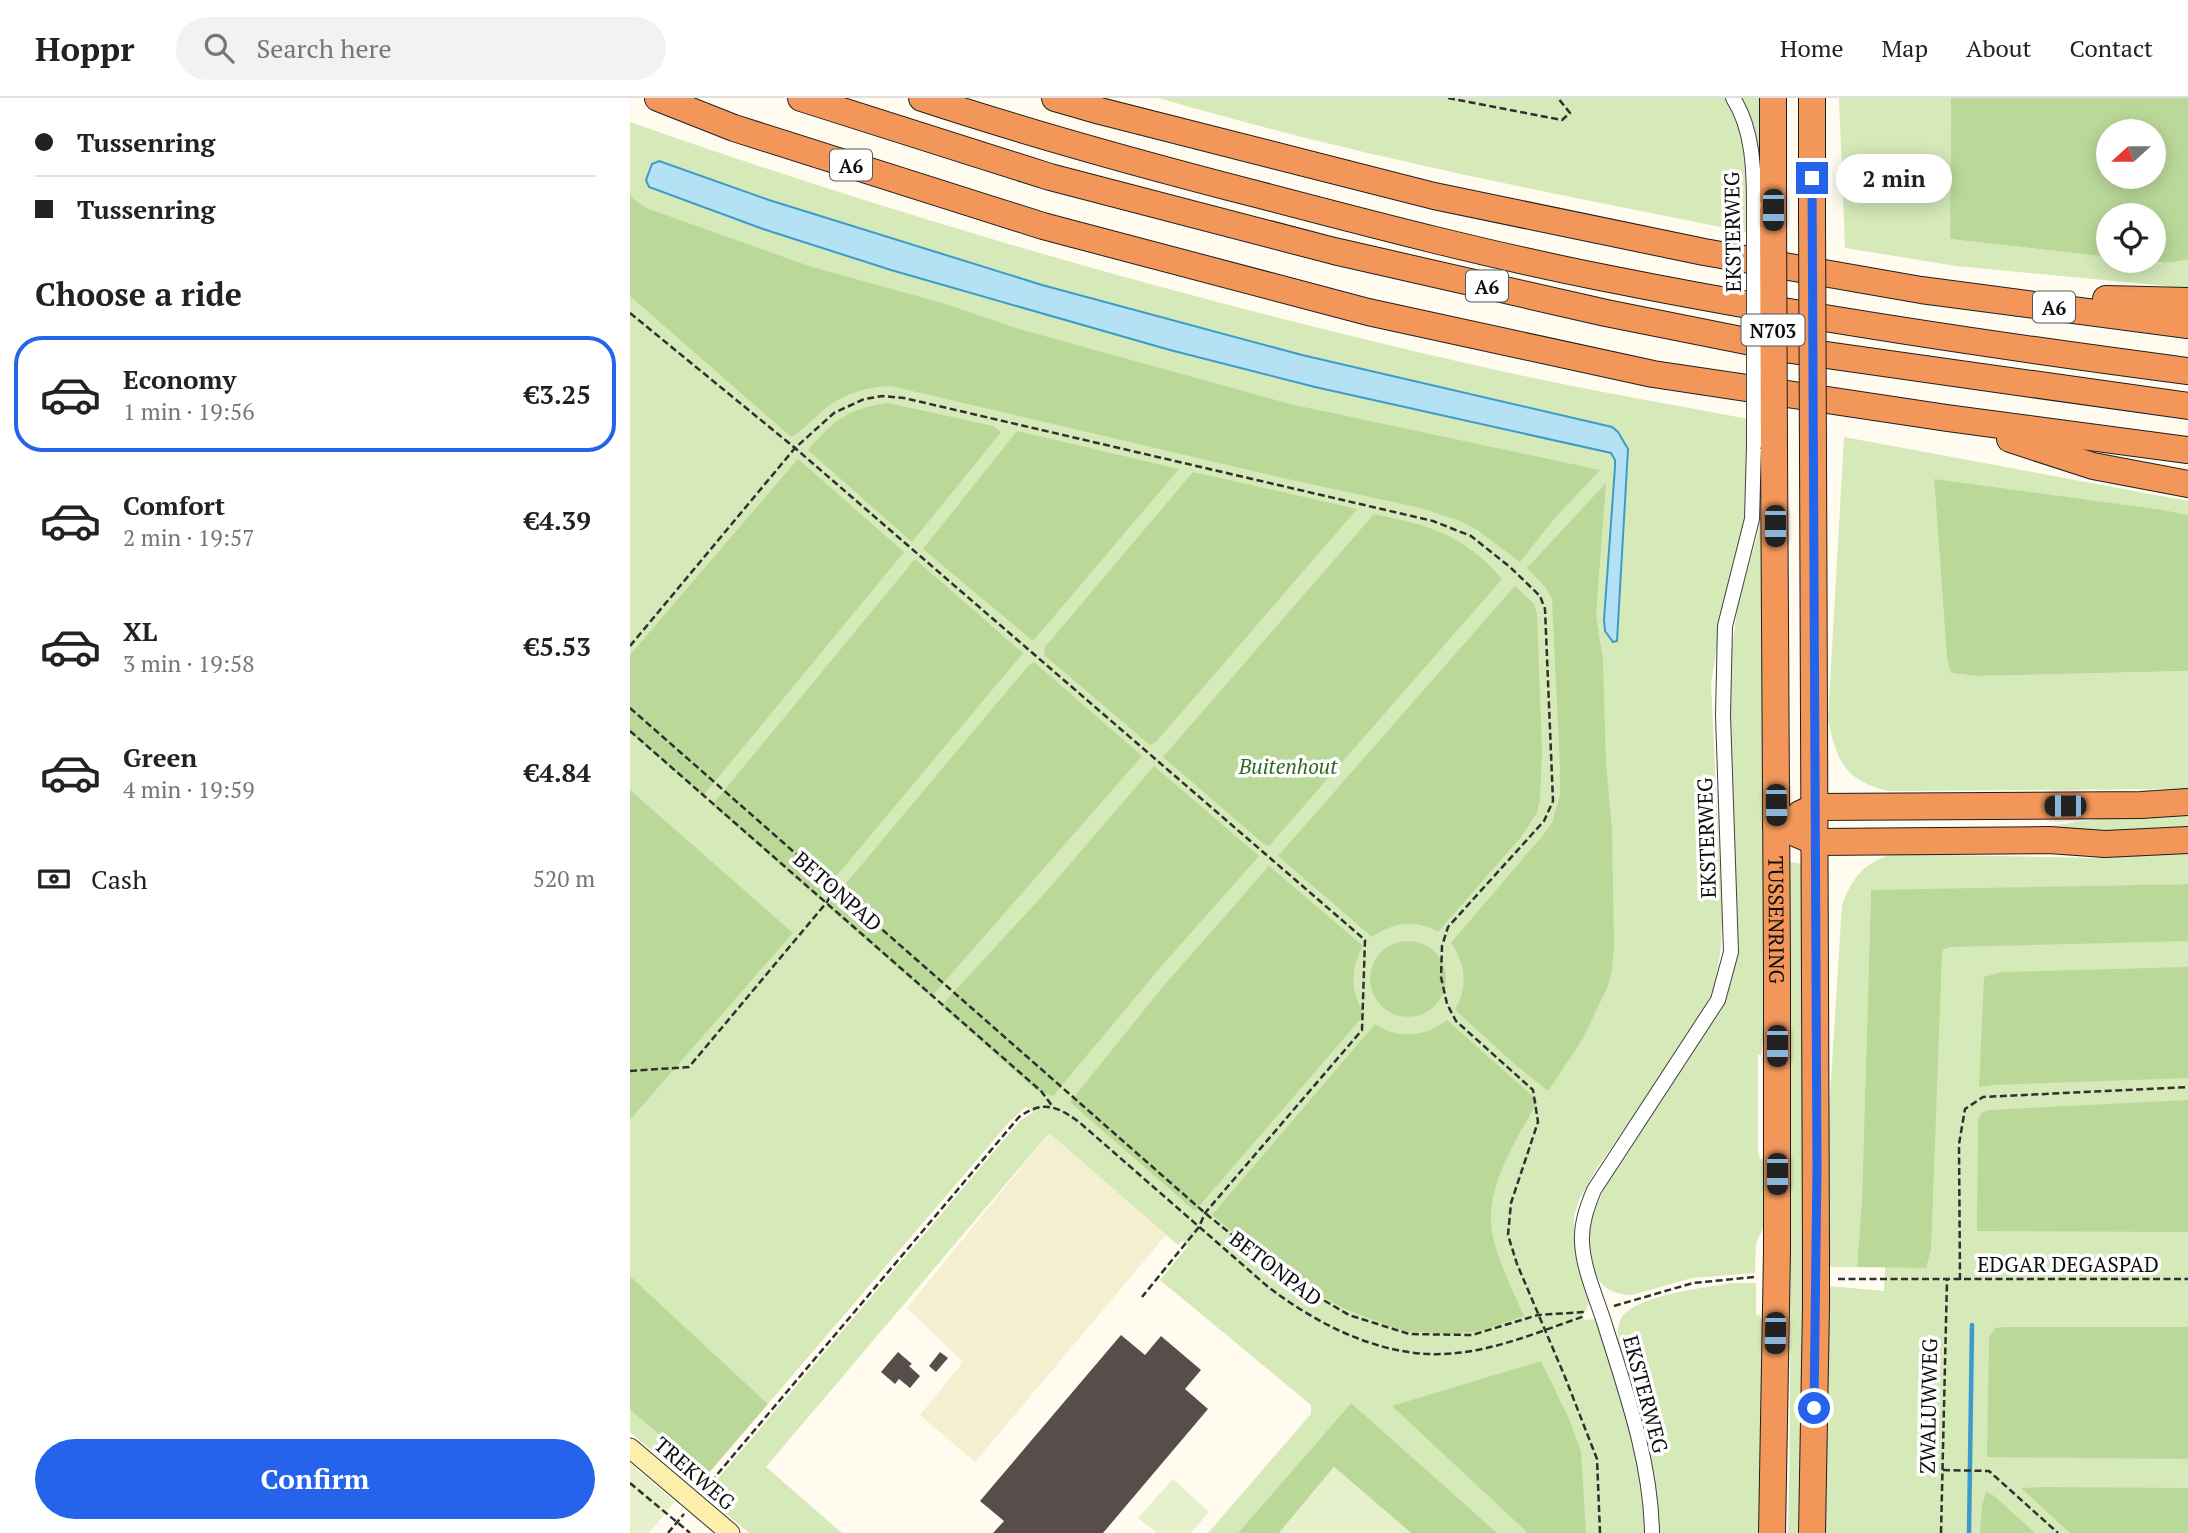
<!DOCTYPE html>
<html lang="en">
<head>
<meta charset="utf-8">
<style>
	:root { --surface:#fff; --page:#f2f2f2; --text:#222; --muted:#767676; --line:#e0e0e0; --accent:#2563eb }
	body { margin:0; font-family:"PT Serif",serif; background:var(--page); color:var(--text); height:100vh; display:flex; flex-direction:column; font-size:26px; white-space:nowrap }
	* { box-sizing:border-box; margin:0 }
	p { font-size:23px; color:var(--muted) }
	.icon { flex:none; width:38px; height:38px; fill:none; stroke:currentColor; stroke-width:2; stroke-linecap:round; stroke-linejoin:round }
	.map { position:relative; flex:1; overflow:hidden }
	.panel { display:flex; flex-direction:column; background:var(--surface); width:630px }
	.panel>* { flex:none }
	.top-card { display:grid; align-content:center; height:154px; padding:0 35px; background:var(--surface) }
	.needle { width:46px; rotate:249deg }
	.fabs { position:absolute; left:1466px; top:21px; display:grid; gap:14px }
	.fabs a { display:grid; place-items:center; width:70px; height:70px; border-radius:50%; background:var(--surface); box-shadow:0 4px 18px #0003; font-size:35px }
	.end { position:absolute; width:32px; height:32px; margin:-16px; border:9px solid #2563eb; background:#fff; box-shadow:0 0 0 4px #fff }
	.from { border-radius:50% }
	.bubble { position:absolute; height:49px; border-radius:24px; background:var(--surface); box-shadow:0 4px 18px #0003; font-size:23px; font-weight:700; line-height:49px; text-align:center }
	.car { position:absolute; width:21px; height:42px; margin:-21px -10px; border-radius:9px; box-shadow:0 0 5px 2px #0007; background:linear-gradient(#222 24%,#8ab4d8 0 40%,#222 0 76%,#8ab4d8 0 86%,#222 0) }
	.top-card b { display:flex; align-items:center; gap:24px; height:66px; font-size:26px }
	.top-card b+b { border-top:2px solid var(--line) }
	.top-card i { width:18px; height:18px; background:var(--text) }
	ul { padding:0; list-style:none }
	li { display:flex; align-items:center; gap:21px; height:116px; margin:0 14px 10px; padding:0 21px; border:4px solid transparent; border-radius:28px }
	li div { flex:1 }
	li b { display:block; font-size:26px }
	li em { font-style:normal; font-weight:700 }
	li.on { border-color:var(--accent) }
	li>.icon { width:63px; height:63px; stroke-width:1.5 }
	h2 { padding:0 35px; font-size:32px; line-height:84px }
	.pay { display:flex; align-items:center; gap:18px; height:77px; padding:0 35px; font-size:26px }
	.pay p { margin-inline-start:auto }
	.action { display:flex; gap:14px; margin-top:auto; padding:14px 35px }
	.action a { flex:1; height:80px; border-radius:42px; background:var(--accent); color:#fff; font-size:28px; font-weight:700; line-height:80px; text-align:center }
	header { display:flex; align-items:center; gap:42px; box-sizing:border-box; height:98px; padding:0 35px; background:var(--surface); border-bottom:2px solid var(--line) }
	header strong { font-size:33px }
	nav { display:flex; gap:38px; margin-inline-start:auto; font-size:24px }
	.search { width:490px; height:63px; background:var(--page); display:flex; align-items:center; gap:18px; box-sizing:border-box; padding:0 24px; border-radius:38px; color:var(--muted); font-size:26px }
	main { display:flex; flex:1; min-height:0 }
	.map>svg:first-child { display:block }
</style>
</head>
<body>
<header>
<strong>Hoppr</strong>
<div class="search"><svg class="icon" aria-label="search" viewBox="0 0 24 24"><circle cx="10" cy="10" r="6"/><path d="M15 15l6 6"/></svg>Search here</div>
<nav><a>Home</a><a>Map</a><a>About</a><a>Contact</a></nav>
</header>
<main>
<section class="panel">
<div class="top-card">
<b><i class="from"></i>Tussenring</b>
<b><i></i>Tussenring</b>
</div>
<h2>Choose a ride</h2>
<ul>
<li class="on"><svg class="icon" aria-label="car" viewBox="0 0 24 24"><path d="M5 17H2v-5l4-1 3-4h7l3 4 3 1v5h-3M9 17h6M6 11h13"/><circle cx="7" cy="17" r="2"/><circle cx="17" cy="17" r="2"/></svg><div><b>Economy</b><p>1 min · 19:56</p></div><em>€3.25</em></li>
<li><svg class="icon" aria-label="car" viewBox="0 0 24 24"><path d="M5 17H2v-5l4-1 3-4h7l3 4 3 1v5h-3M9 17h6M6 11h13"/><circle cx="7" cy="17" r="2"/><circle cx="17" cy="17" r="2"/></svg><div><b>Comfort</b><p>2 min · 19:57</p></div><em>€4.39</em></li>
<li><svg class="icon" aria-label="car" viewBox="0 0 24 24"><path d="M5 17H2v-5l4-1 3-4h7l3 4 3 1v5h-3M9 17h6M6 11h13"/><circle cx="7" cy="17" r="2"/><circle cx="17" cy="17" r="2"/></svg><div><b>XL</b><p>3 min · 19:58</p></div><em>€5.53</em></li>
<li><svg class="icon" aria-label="car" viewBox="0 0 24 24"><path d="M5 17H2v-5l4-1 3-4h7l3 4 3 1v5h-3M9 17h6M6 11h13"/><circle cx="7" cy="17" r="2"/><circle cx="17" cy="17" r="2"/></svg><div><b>Green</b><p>4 min · 19:59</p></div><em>€4.84</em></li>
</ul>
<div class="pay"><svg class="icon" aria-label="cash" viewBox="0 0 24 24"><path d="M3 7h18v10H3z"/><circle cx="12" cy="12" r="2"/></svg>Cash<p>520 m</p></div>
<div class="action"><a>Confirm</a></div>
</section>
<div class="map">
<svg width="1558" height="1435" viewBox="0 0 1558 1435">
	<rect width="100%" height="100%" fill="#fffbef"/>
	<!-- farmland -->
	<path fill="#f4efd0" d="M419,1035L536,1137L345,1364L290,1317L333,1264L277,1210Z"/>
	<!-- green -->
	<g fill="#d5e9b9">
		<path d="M529,0H1095C1120,45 1116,84 1116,134C919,95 722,57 529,0Z"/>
		<path d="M1111,0H1130L1129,58L1123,31Z"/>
		<path d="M1209,0H1321L1320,141L1479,159V163C1500,163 1540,169 1558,161V190L1326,168L1215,150Z"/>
		<path d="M0,24C276,121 559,202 844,267C935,288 1027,304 1118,321L1114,424L1091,524L1081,585L1092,815L1091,848L1086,883L1081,898L1032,977L967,1070L949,1102L944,1118V1142L961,1200L955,1214L952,1215L954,1222L967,1221C990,1292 1014,1360 1015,1435H775L732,1315L721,1305L608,1435H578L681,1316V1307L530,1182L558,1148L552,1143L548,1147L419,1035L136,1369L212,1435H119L74,1397L372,1044L391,1022L404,1014L396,1009L380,1023L138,1306L0,1178V1022L163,835L161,833L0,1018Z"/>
		<path d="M1214,339L1558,403V417L1534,412L1304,382L1317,562L1321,575L1346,578L1558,573V691L1258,693C1214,682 1207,663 1198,622Z"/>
		<path d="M1135,410L1137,911L1131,957H1128V1053L1130,1061H1133L1136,1085L1137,1122L1126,1145L1125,1175L1062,1180L1002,1197C968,1196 962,1175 960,1145C960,1136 959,1125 962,1117C966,1107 972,1097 976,1087L1096,896L1102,881L1105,856L1098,606L1101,556L1108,506L1128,435L1131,411Z"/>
		<path d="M1558,712V737L1408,730L1480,719Z"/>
		<path d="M1558,755V786L1241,793L1232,1099L1227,1169H1198L1199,1013L1212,807C1222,779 1234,766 1261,756L1465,760Z"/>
		<path d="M1161,764L1173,766L1175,1435H1158C1164,1213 1156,991 1157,769Z"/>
		<path d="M1272,833L1558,835V1435H1193L1198,1188L1254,1193Z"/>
		<path d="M1103,1185H1126V1217H1129L1138,1234L1137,1435H1029L1024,1383L988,1241C988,1234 988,1225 992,1219C1007,1197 1078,1189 1103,1185Z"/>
		<path d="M0,1312L77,1377L66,1390L0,1334Z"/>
	</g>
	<!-- forest -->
	<g fill="#bad999" fill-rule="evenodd">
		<path d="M1321,0H1558V161C1543,167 1527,164 1511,163H1524V117H1479V159L1320,141ZM1479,33H1524V79H1479Z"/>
		<path d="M0,94L2,100L16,110L179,168L319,207L389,231L660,306L970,372L923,422L890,464L846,431L830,423L791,410L644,378L261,288C236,289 214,295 195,311C183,320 174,332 161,339L0,198Z"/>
		<path d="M258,305L363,328L371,334L282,444L178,352C204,322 217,311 258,305Z"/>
		<path d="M387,333L549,371L403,543L293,451Z"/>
		<path d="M168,361L274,454L73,698L0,634V557Z"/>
		<path d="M563,374L727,411L526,644L520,647L414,557L415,549Z"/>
		<path d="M1304,381L1534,412L1558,417V573L1346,578L1321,575L1317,562Z"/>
		<path d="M976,385L966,517L973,562L976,666L982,731L984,850L982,872L978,888L952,942L918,993L888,969L825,912C838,889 836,866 821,845L914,736L922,725L930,697V668L922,501L915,489L897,470Z"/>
		<path d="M744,416C801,428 833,436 872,481L639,748L634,746L533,659Z"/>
		<path d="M285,461L393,555L188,800L82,707Z"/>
		<path d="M885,488L904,506L907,516L912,653L910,701L907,715L891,739L808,834C786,821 763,824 742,839L648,758Z"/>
		<path d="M404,564L512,658L301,899L197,808L399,567Z"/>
		<path d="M524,668L629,758L529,871L423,998L406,992L311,908L414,796Z"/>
		<path d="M0,692L163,835L0,1022Z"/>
		<path d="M639,768L733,848C720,871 720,894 735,916L565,1113L440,1004L531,891Z"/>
		<path d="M1558,786V843L1320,849L1314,851L1312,855L1301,1151L1296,1170L1227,1169L1232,1099L1241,792Z"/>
		<circle cx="778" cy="881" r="38"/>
		<path d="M1558,869V980L1363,987L1349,989L1354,879L1372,874Z"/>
		<path d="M817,922L908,1003C889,1037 863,1076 861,1116C859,1148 882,1190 894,1218L854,1232L823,1236L772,1233L713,1210L659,1181L582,1117L745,926C769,942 795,939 817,922Z"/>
		<path d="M1558,1002V1134L1347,1133L1348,1022L1351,1015L1359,1012Z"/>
		<path d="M0,1178L138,1306L77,1377L0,1312Z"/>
		<path d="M1374,1229H1558V1361L1357,1359L1359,1240L1365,1230Z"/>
		<path d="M911,1263L940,1323L951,1354L956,1435H898L762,1308Z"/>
		<path d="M721,1305L867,1435H781L704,1369L649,1435H608Z"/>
		<path d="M1415,1389L1558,1390V1435H1440L1391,1390Z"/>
		<path d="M1356,1394L1363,1397L1405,1435H1350L1352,1409Z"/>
	</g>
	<!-- pitch -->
	<g fill="#e6f0cb">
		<path d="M0,1366L45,1404L19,1435H0Z"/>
		<path d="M704,1369L781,1435H649Z"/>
		<path d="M543,1381L579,1414L561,1435H527L508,1420Z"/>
	</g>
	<!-- water -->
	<path fill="#b5e1f5" stroke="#3d9bcb" stroke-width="2" d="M29,63L139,102L412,187L672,257L982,329L988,334L998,351L987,543L983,544L975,533L974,522L985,369V362L981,355L685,289L540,252L261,172L133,131L19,89L16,82L22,66Z"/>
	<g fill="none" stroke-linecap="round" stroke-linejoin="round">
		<!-- stream -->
		<path stroke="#3d9bcb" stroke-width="4.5" d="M1339,1435L1342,1227"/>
	</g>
	<!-- building -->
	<g fill="#574e4b">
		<path d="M491,1237L515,1257L531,1238L571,1272L555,1291L578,1311L473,1435H363L374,1423L350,1403Z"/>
		<path d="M268,1254L282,1266L279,1268L290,1278L280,1290L269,1281L265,1286L251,1274Z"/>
		<path d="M310,1254L318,1260L306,1274L299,1268Z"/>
	</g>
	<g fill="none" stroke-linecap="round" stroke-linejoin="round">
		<!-- street casing -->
		<g stroke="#414141" stroke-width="16">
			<g id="street">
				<path d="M1103,0C1123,31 1124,72 1124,108"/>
				<path d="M1022,1435C1021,1364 996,1294 975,1227C967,1201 953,1171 952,1144C951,1126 957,1109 964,1092L1088,902L1101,854L1093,617L1095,528L1122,421L1124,348"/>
			</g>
		</g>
		<!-- secondary casing -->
		<g stroke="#303030" stroke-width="21">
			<path id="secondary" d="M0,1350L100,1435"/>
		</g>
		<!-- highway casing -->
		<g stroke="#1f1f1f" stroke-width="28">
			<g id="highway">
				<path d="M28,0L104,30L413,128L738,214L1023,276L1317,320L1558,352"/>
				<path d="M171,0L420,79L704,153L976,215L1161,252L1558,308"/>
				<path d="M292,0C404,37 517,68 630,97C748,128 866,159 985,182C1175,220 1366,248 1558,273"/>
				<path d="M425,0L470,13L804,98L1074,154L1291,192L1558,227"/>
				<path d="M1143,0V112"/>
				<path d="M1182,0V119"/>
				<path d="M1476,201L1558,203"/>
				<path d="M1380,341L1463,368L1558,386"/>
				<path id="s1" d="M1144,351L1147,871V1153"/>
				<path d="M1183,358L1186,1151"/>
				<path d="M1170,716L1185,709L1511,707L1558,704"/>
				<path d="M1146,727L1186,744L1419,742L1475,746L1558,742"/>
				<path d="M1142,1435L1146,1210"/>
				<path d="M1182,1435L1186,1209"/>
			</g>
		</g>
		<!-- path -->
		<g stroke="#303030" stroke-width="2.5" stroke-dasharray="7 3.5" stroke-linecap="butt">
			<path d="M818,0L932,22L940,15L928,0"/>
			<path d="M0,215L165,350L735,842L732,932L575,1115L569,1129L512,1199"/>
			<path d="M0,548L165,350L204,315L234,301L253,298L274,300L803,423L841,438L880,469L910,498L915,511L923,703L914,723L818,829L812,848L811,879L817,906L826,923L903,992L908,1024L881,1105L878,1137L887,1166L935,1279L967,1361L970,1435"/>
			<path d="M0,610L575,1115L654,1179L719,1217L779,1236L842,1237L908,1217L954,1214"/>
			<path d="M0,633L411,993L423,1009"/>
			<path d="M0,973L59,969L197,804L205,789"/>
			<path d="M1208,1181H1558"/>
			<path d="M1330,1182L1329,1046L1335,1011L1353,999L1558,989"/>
			<path d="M984,1208L1063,1185L1125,1179"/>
			<path d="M1313,1372L1359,1373L1428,1435"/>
			<path d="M0,1385L60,1435"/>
			<path d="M74,1392L389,1019C413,1002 427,1008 449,1024L637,1188C689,1228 758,1263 826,1255C870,1251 913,1232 955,1218"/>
			<path d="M38,1435L54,1416"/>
			<path d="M1311,1435L1317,1182"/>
		</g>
		<!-- street -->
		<use href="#street" stroke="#fff" stroke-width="14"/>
		<!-- secondary -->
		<use href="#secondary" stroke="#fdefac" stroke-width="19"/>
		<!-- highway -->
		<use href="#highway" stroke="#f2965a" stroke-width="26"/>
		<!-- street-bridge casing -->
		<g stroke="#414141" stroke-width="16" stroke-linecap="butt">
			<path id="street-bridge" d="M1124,108V348"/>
		</g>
		<!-- highway-bridge casing -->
		<g stroke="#1f1f1f" stroke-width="28" stroke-linecap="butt">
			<g id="highway-bridge">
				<path d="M1143,112L1144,351"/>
				<path d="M1182,119L1183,358"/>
				<path d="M1186,1209V1151"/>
				<path d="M1146,1210L1147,1153"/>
			</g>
		</g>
		<!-- street-bridge -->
		<use href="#street-bridge" stroke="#fff" stroke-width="14"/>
		<!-- highway-bridge -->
		<use href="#highway-bridge" stroke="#f2965a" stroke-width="26"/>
	</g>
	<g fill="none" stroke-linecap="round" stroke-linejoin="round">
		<!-- route -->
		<path stroke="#2563eb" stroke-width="9" d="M1182,80L1187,1070L1184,1310"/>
	</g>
	<g text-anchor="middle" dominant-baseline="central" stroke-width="7" stroke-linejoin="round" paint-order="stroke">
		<!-- shield labels -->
		<g fill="#fff" stroke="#565656" stroke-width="2">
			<rect x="200" y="51.5" width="42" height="31" rx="5"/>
			<rect x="836" y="172.5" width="42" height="31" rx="5"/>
			<rect x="1403" y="193.5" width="42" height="31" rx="5"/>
			<rect x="1111.5" y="216.5" width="63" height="31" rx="5"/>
		</g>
		<g font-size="19" font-weight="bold" fill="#0e0e0e">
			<text x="221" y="67">A6</text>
			<text x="857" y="188">A6</text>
			<text x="1424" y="209">A6</text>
			<text x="1143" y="232">N703</text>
		</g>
		<!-- street labels -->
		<g font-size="21" fill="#0e0e0e" stroke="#fff">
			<text transform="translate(1102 134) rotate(-91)">EKSTERWEG</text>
			<text transform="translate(1076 740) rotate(-92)">EKSTERWEG</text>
			<text transform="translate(208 793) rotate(41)">BETONPAD</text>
			<text stroke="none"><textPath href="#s1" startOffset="471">TUSSENRING</textPath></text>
			<text x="1438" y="1166">EDGAR DEGASPAD</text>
			<text transform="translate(646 1170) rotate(37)">BETONPAD</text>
			<text transform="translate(1016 1296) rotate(75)">EKSTERWEG</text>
			<text transform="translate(1298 1308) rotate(-89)">ZWALUWWEG</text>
			<text transform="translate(65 1375) rotate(41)">TREKWEG</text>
		</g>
		<!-- park labels -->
		<g font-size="21" font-style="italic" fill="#32651f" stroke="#fff">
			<text x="658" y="668">Buitenhout</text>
		</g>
	</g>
</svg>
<div class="fabs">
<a><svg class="needle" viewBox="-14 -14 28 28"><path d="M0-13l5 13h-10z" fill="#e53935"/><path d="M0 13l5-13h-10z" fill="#767676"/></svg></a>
<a><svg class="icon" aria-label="locate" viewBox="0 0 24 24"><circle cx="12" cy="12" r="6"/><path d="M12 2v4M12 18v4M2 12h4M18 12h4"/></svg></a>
</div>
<i class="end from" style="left:1184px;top:1310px"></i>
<i class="end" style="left:1182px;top:80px"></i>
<div class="bubble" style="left:1206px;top:56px;width:116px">2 min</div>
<i class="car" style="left:1143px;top:112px;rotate:180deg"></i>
<i class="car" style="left:1145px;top:428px;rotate:180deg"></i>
<i class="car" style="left:1146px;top:707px;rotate:179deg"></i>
<i class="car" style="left:1435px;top:708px;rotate:270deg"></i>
<i class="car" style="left:1147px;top:948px;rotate:180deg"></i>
<i class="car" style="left:1147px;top:1076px;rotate:180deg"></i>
<i class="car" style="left:1145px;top:1235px;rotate:181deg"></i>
</div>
</main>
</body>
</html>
